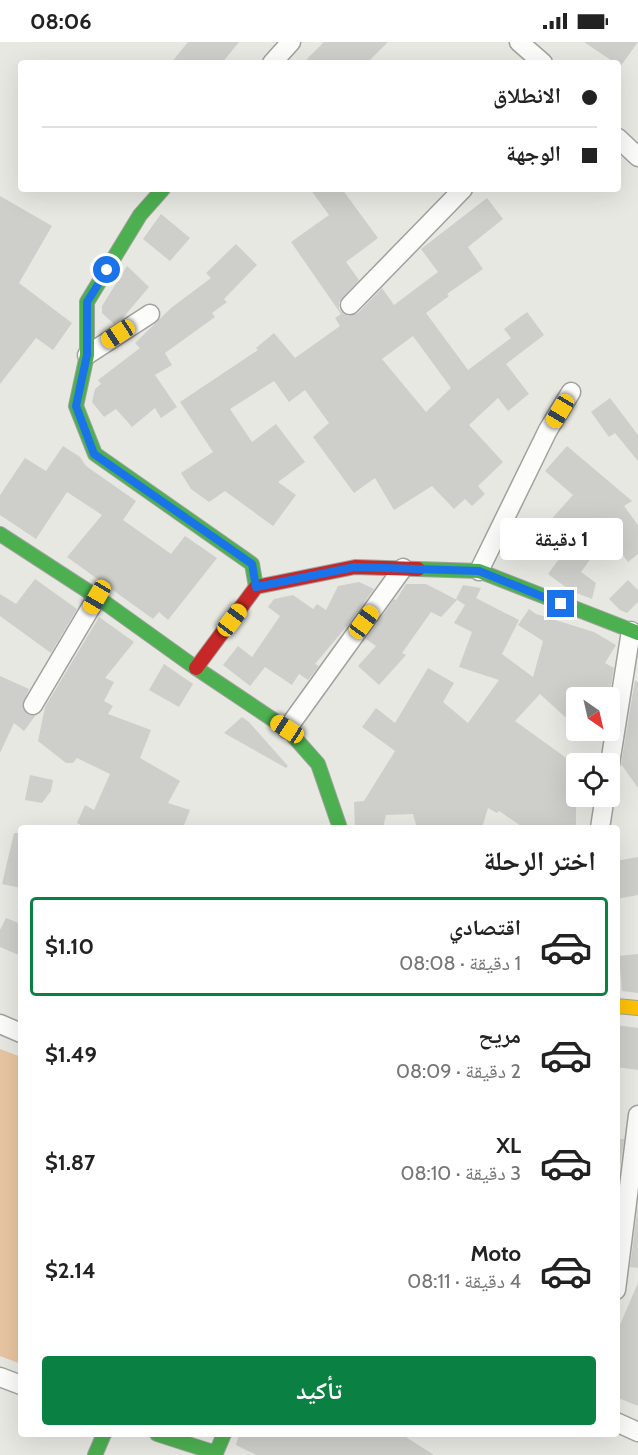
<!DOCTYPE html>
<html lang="ar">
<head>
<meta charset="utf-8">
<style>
	:root { --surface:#fff; --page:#f6f6f6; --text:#222; --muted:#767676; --line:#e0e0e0; --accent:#0b8043 }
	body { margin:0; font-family:Cabin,"Noto Naskh Arabic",sans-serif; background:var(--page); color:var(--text); direction:rtl; height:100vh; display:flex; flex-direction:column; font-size:22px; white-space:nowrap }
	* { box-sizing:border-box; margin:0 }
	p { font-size:20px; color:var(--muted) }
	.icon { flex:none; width:33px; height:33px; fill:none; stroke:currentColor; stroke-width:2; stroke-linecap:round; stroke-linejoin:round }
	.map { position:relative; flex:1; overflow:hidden; direction:ltr }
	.side { position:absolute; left:18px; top:783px; width:602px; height:612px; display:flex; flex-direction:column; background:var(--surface); border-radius:6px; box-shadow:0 6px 24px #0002; direction:rtl }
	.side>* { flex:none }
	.banner { position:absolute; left:18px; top:18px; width:603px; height:132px; border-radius:6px; box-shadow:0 6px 24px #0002; direction:rtl; display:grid; align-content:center; height:132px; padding:0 24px; background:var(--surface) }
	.needle { width:39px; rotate:146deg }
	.controls { position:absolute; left:566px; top:645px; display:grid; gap:12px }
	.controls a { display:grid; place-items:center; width:54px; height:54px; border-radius:6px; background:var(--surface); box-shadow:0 6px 24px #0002; font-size:30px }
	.end { position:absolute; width:27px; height:27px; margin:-14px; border:8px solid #1a73e8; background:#fff; box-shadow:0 0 0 3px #fff }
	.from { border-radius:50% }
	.bubble { position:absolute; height:42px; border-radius:6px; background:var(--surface); box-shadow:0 6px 24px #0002; font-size:20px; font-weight:700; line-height:42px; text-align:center; direction:rtl }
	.car { position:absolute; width:18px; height:36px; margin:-18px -9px; border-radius:8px; box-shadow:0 0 4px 2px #0007; background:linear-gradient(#f5c518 24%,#345 0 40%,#f5c518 0 76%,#345 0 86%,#f5c518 0) }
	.banner b { display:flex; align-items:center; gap:21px; height:57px; font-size:22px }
	.banner b+b { border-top:2px solid var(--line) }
	.banner i { width:15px; height:15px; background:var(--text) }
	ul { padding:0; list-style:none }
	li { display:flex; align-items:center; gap:18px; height:99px; margin:0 12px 9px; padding:0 12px; border:3px solid transparent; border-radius:6px }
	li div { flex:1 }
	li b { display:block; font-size:22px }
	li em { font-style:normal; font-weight:700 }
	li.active { border-color:var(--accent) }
	li>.icon { width:54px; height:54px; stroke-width:1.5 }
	h2 { padding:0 24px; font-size:27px; line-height:72px }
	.button { display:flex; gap:12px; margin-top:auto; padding:12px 24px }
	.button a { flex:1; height:69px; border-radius:6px; background:var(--accent); color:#fff; font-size:24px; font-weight:700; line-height:69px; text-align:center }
	.status { display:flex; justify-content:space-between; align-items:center; height:42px; padding:0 30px; background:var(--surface); direction:ltr }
	.status svg { height:16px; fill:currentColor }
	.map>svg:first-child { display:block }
</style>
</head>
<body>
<div class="status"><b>08:06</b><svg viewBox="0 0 49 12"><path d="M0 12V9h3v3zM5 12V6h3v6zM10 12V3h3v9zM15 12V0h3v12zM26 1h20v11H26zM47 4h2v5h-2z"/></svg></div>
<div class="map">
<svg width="638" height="1413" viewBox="0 0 638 1413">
	<rect width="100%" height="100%" fill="#e8e8e3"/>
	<!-- green -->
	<path fill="#e8c5a1" d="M0,1007L21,1015V1322L0,1314Z"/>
	<!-- building -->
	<g fill="#cececa" fill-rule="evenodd">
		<path d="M188,0H239L222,21H171Z"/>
		<path d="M324,0H388L367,21H303Z"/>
		<path d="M584,0H638L620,25L618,21H615Z"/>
		<path d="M310,147H342L378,196L346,220L359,238L339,260V267L343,271L348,274L358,271L382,246L394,263L438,230L421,207L487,156L503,177L468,205L483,227L447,252L449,254L426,271L468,328L511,296L504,287L527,270L544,293L506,322L529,352L508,369L498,356L469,383L503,420L478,444L485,452L472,464L465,457L454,467L432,444L394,468L375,436L354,451L313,395L329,381L305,348L289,360L274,339L230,367L252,400L276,382L305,420L278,440L296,453L273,484L225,449L209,460L191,447L181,431L213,410L180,360L258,308L256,306L274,291L295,316L340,284L335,276L341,272L291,200L329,173ZM413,294L451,346L426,370L382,317Z"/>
		<path d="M0,154L52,184L19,241L72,281L53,308L36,296L0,342Z"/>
		<path d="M161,172L190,196L170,219L143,197Z"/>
		<path d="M236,202L257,223L224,257L227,260L212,271L215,275L165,311L172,323L155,333L177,365L161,376L155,366L132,385L116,367L104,375L92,360L95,347L101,342L98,338L140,306L135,301L171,266L211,236L206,231Z"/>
		<path d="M127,224L149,245L121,278L114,282L102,271V264Z"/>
		<path d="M610,356L638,393V419L615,391L609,395L591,370Z"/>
		<path d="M63,404L80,415L86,424L136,459L123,478L171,512L185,494L217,516L168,578L159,570L153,577L67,515L102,473L67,450L36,497L0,473V453L25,416L46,429Z"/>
		<path d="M567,404L632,459L624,464L638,483V512L628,520L608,493L581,530L596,541L592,557L571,549L548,532L562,513L539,491L573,453L545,429Z"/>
		<path d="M35,537L77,567L51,611L0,574V552L16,562Z"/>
		<path d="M628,538L638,548V560L627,571L620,568L609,557Z"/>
		<path d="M359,540L374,547L347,584L315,622L319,624L308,638L299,632L292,643L265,625L250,644L223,623L238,604L252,615L280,574L268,565L274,557L293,553L313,567L317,562L326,568L338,544Z"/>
		<path d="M406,542H426L457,558L441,575L431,570L402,611L406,613L379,643L358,624L376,604L366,597L394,557L396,558Z"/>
		<path d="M463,543L481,546L476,556L519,578L502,612L533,635L543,599L518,583L529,567L536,572L594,590L616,603L605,621L614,626L609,656H576V685L540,652L515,679L576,723V786H524L499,769L497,771L488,766L482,786H417L413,772L386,773L383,786H355L354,760L364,759L395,709L362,685L376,666L395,681L428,626L454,641L443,660L468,681L499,638L459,625L472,590L454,581L465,563L456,557Z"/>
		<path d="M99,575L134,600L105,636L114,640L104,659L113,664L108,672L151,688L140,716L180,739L168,761L190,768L183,786H87L77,781L85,763L94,768L110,732L77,716L73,721H66L38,699L45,665Z"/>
		<path d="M164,622L193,642L179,665L149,648Z"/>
		<path d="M0,634L29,647L22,663L27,672L35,674L24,689L14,681L0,711Z"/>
		<path d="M635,638L638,640V746L621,722Z"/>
		<path d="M242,675L249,680L288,724L286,726L224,691Z"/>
		<path d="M30,733L53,738L51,749L42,761L25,758Z"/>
		<path d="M14,791H21V846L2,842Z"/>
		<path d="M638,815V853L616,857V819Z"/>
		<path d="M6,876L21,882V914L0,905V888Z"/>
		<path d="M638,912V951L622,949L619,914Z"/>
		<path d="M616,983L638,986V1028L616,1025Z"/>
		<path d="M616,1097H624L616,1154Z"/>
		<path d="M638,1163V1226L630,1225Z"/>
		<path d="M638,1241V1364L616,1355V1292Z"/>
		<path d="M239,1392H401L434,1413H256L236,1403Z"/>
	</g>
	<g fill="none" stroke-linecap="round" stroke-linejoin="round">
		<!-- street casing -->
		<g stroke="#a1a19d" stroke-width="21">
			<g id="street">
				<path d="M519,0L543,21"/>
				<path d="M272,21L291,0"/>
				<path d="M618,96L638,115"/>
				<path d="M350,263L463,147"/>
				<path d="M87,313L150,272"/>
				<path d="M479,529L548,388L571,350"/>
				<path d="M33,663L97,555"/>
				<path d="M287,687L403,526"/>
				<path d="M609,728L631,589"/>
				<path d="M600,786L605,754"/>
				<path d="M0,982L21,991"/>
				<path d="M616,1248L638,1073"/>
				<path d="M0,1335L21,1343"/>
				<path d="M616,1380L638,1390"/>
			</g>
		</g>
		<!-- fast casing -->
		<g stroke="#a1a19d" stroke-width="16">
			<g id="fast">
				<path d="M163,147L140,173L87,260V313L76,364L95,412L252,522L256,545"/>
				<path d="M0,492L97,555L196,626L287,687L318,722L340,786"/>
				<path d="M418,527L479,529L638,591"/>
				<path d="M157,1392L216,1411L224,1392"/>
				<path d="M95,1413L104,1392"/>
			</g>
		</g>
		<!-- slow casing -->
		<g stroke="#a1a19d" stroke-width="16">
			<path id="slow" d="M616,964L638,966"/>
		</g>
		<!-- jam casing -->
		<g stroke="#a1a19d" stroke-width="16">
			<path id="jam" d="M196,626L256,545L355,525L418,527"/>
		</g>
		<!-- street -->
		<use href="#street" stroke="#fcfcfb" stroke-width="18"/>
		<!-- fast -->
		<use href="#fast" stroke="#4caf50" stroke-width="14"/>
		<!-- slow -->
		<use href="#slow" stroke="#ffc107" stroke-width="14"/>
		<!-- jam -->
		<use href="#jam" stroke="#c62828" stroke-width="14"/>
	</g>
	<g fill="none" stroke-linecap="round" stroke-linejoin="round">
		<!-- route -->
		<path stroke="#1a73e8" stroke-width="8" d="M107,228L87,260V313L76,364L94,412L252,522L256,545L355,525L479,529L561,562"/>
	</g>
</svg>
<div class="controls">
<a><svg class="needle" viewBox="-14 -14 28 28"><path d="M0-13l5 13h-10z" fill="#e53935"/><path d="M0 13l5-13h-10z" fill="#767676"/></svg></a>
<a><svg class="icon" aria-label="locate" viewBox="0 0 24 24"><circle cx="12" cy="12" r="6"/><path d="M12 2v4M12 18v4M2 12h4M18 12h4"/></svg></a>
</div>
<i class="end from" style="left:107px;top:228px"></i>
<i class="end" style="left:561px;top:562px"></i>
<div class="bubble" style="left:500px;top:476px;width:123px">1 دقيقة</div>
<i class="car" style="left:118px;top:292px;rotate:237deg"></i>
<i class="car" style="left:560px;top:369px;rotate:211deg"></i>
<i class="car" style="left:97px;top:555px;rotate:210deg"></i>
<i class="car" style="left:232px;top:578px;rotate:37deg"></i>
<i class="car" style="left:364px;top:580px;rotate:36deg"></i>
<i class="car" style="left:287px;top:687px;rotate:303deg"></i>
<div class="banner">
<b><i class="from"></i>الانطلاق</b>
<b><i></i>الوجهة</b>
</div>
<section class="side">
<h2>اختر الرحلة</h2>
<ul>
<li class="active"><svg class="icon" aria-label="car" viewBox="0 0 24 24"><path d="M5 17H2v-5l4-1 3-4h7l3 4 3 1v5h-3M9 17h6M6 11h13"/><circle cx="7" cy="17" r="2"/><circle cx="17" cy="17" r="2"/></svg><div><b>اقتصادي</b><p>1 دقيقة · 08:08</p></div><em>$1.10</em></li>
<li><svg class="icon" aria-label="car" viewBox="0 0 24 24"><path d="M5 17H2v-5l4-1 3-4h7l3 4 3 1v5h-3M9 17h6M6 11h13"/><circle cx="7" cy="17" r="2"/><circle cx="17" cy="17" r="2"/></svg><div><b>مريح</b><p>2 دقيقة · 08:09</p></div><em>$1.49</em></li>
<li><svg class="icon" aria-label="car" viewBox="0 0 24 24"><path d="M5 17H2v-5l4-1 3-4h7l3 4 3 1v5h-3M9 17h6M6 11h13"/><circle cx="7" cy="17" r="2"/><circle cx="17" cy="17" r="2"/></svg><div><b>XL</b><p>3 دقيقة · 08:10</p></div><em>$1.87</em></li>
<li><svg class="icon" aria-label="car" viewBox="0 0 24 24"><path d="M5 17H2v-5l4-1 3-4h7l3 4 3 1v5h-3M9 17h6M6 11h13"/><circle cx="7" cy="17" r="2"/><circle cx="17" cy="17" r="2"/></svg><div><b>Moto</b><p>4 دقيقة · 08:11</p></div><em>$2.14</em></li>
</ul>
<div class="button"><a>تأكيد</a></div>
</section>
</div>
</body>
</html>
